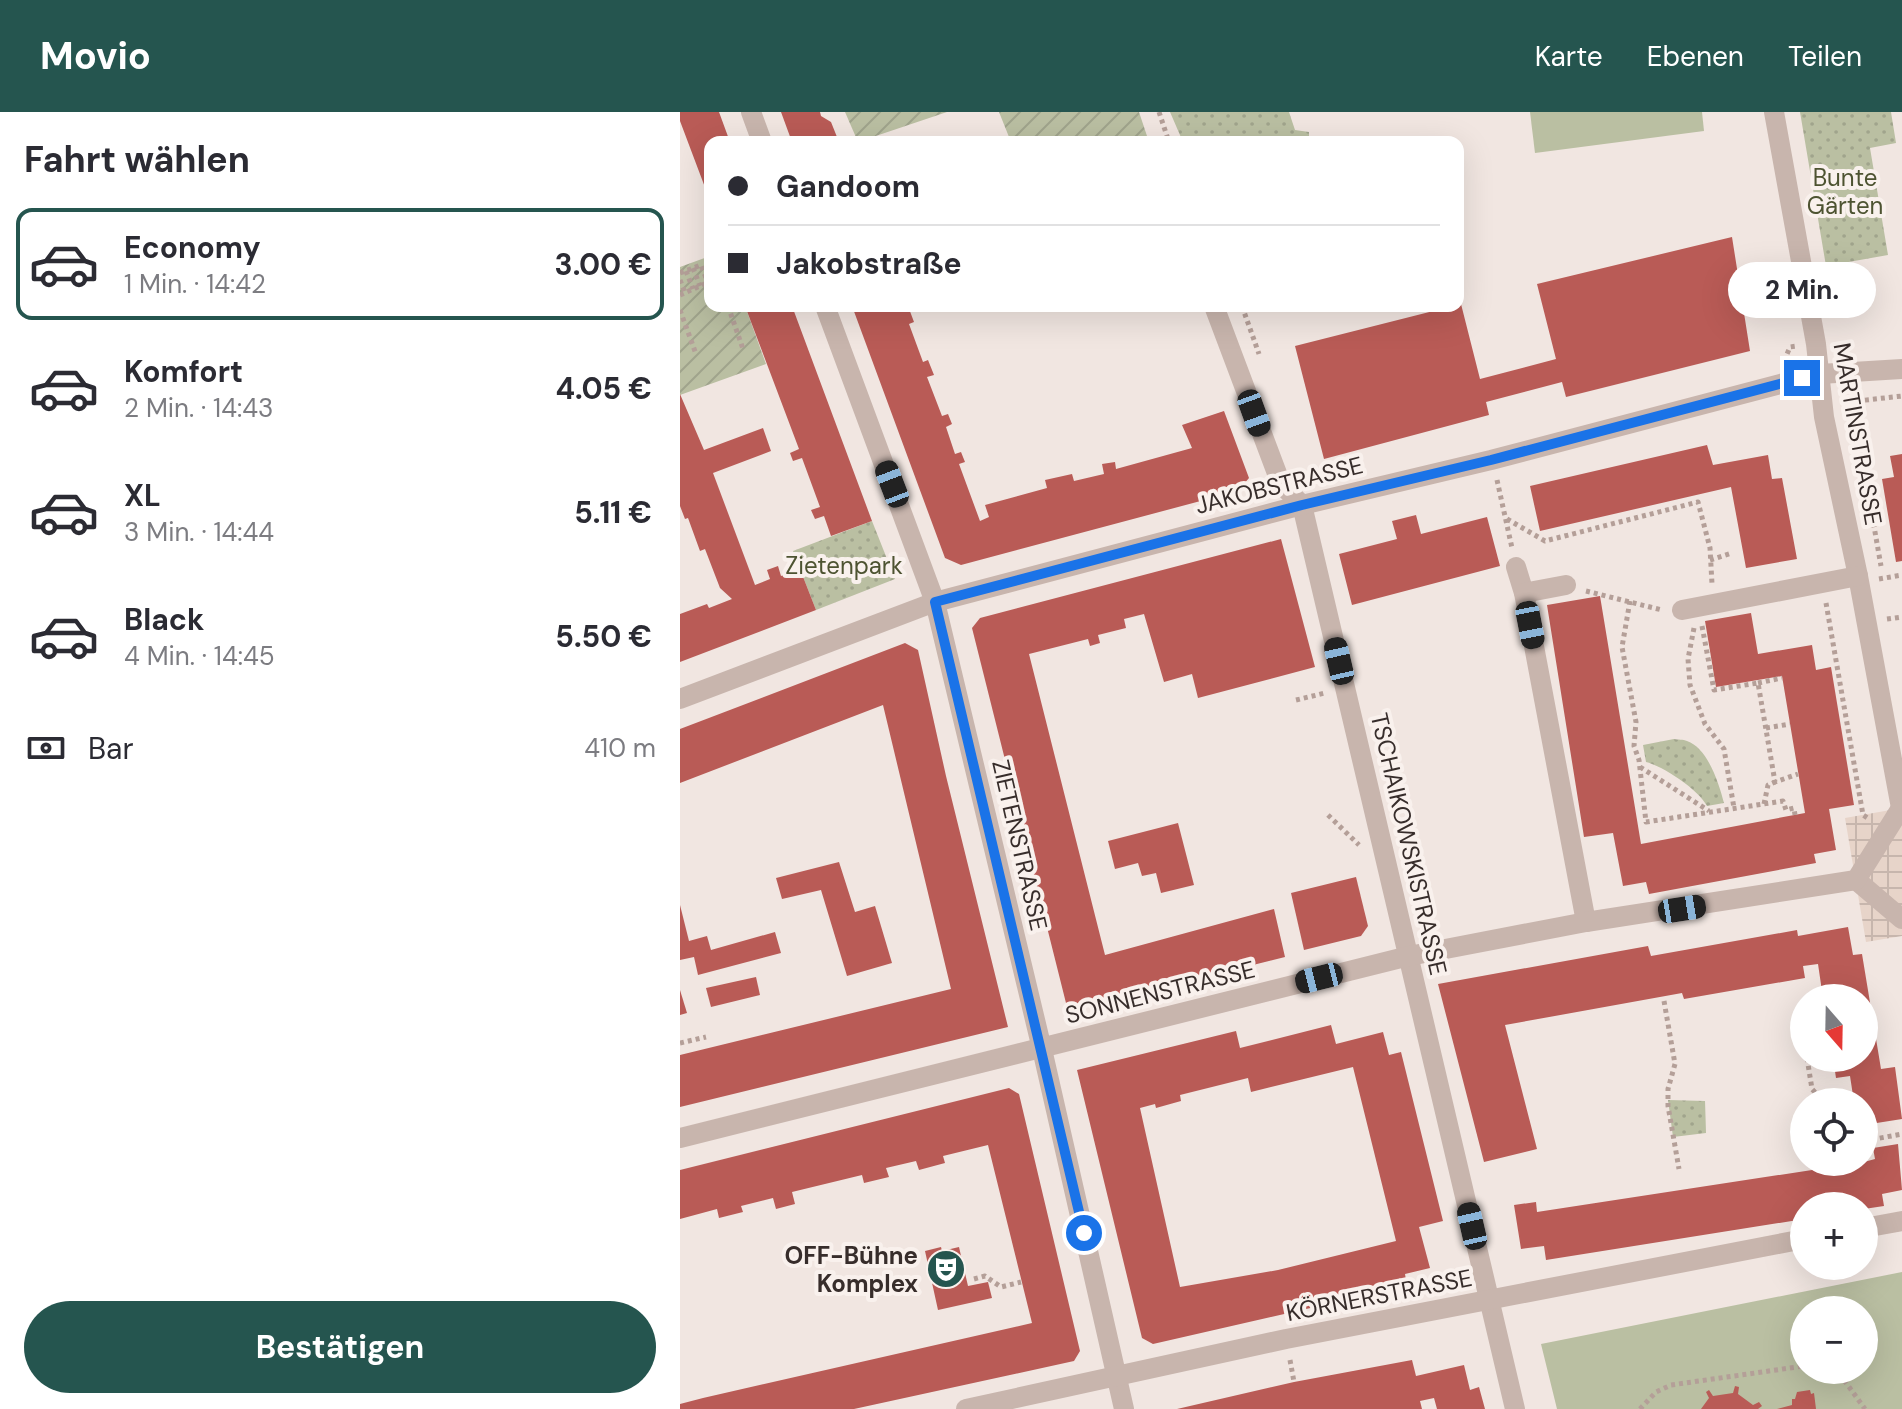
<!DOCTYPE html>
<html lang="de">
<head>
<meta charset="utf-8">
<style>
	:root { --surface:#fff; --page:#f7f7f7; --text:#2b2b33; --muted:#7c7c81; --line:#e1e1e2; --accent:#25554f }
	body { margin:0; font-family:"DM Sans",sans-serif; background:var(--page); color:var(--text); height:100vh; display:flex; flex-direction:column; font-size:30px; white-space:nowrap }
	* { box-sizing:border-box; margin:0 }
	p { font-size:26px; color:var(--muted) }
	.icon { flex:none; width:44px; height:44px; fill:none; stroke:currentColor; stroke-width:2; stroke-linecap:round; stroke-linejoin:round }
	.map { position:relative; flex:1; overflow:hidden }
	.details { display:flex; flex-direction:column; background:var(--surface); width:680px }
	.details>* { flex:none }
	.banner { position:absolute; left:24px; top:24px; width:760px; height:176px; border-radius:16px; box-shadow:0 8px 32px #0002; display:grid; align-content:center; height:176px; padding:0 24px; background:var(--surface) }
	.needle { width:52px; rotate:160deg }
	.controls { position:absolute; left:1110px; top:872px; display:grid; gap:16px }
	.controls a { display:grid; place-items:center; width:88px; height:88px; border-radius:50%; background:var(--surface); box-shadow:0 8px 32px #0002; font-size:40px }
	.end { position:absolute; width:36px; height:36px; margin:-18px; border:10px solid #1a73e8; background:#fff; box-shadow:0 0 0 4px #fff }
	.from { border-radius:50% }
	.bubble { position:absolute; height:56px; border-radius:28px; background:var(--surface); box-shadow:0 8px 32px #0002; font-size:26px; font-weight:700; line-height:56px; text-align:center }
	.car { position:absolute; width:24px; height:48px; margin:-24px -12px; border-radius:10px; box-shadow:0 0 6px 2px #0007; background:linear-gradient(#222 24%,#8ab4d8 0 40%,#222 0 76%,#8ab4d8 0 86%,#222 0) }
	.banner b { display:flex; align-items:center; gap:28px; height:76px; font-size:30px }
	.banner b+b { border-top:2px solid var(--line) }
	.banner i { width:20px; height:20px; background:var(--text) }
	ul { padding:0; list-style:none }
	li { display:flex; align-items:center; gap:24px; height:112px; margin:0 16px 12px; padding:0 8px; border:4px solid transparent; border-radius:16px }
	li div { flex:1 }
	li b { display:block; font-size:30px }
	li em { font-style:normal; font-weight:700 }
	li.selected { border-color:var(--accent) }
	li>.icon { width:72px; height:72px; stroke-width:1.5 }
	h2 { padding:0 24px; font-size:36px; line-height:96px }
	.pay { display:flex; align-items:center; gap:20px; height:88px; padding:0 24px; font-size:30px }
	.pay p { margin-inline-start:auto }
	.action { display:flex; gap:16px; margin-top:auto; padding:16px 24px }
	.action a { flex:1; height:92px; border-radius:48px; background:var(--accent); color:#fff; font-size:32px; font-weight:700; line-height:92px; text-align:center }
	header { display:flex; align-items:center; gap:48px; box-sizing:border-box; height:112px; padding:0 40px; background:var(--accent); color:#fff }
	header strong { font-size:38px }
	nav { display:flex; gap:44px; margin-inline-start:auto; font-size:28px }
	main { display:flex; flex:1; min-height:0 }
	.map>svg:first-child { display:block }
</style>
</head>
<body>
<header>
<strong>Movio</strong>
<nav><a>Karte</a><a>Ebenen</a><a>Teilen</a></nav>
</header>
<main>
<section class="details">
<h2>Fahrt wählen</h2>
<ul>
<li class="selected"><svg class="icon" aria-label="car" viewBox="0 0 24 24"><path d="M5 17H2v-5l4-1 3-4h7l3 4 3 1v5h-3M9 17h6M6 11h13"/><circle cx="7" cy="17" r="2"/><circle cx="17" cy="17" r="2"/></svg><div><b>Economy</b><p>1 Min. · 14:42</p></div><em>3.00 €</em></li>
<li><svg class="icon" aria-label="car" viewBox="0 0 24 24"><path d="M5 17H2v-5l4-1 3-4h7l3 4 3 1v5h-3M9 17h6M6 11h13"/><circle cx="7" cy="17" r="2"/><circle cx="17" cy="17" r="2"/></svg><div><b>Komfort</b><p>2 Min. · 14:43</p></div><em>4.05 €</em></li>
<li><svg class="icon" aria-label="car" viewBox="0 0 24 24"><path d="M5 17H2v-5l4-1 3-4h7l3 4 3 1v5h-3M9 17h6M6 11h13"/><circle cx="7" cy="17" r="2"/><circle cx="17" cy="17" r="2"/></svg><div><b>XL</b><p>3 Min. · 14:44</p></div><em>5.11 €</em></li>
<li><svg class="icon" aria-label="car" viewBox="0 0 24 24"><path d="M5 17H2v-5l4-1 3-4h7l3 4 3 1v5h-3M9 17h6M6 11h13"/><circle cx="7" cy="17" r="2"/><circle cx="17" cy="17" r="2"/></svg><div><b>Black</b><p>4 Min. · 14:45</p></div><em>5.50 €</em></li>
</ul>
<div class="pay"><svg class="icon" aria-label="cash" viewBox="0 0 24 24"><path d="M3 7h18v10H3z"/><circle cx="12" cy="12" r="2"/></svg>Bar<p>410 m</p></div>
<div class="action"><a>Bestätigen</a></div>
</section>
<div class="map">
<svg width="1222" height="1297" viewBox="0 0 1222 1297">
	<defs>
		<pattern id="park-dots" width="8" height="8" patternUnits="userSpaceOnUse" patternTransform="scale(2)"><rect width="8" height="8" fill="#babfa2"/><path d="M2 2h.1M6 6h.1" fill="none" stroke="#a0a48c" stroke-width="1.8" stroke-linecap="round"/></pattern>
		<pattern id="garden-furrows" width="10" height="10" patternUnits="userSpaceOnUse" patternTransform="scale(2)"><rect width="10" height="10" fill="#babfa2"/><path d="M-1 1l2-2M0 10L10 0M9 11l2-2" fill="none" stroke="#a0a48c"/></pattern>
		<pattern id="plaza-grid" width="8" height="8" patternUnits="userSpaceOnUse" patternTransform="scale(2)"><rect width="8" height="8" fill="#e7d4c9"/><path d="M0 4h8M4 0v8" fill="none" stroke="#c7b6ad"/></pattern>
	</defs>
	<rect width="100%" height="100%" fill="#f1e6e1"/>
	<!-- grass -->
	<g fill="#babfa2" fill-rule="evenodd">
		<path d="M850,0H1022L1024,19L855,41Z"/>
		<path d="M1222,1160V1297H877L861,1232ZM1124,1198H1184V1258H1124Z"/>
	</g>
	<!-- park -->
	<g fill="url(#park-dots)">
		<path d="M490,0H609L615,18L629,20V30H503Z"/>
		<path d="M1120,0H1211L1216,31L1190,36L1208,143L1146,154Z"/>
		<path d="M192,409L215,467L136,498L113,439Z"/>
		<path d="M994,627C998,628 1003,627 1007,629C1028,636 1039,672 1044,691L1027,694C1019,678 983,654 966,650L963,633Z"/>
		<path d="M988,988L1025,989L1026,1021L993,1025Z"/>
	</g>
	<!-- garden -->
	<g fill="url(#garden-furrows)">
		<path d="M165,0H267L178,30Z"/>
		<path d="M319,0H459L469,30H331Z"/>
		<path d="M30,144V194H65L86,252L0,283V155Z"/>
	</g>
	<!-- plaza -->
	<path fill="url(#plaza-grid)" d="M1222,696V824L1186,830L1165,706Z"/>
	<!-- building -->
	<g fill="#b95b56" fill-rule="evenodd">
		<path d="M0,0H39L50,30H30V104L24,88L29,86L0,9Z"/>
		<path d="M101,0H140L141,4L151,10L159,30H112Z"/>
		<path d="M1052,125L1070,239L886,285L882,270L806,290L809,303L644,347L615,234L781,192L800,267L876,247L857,172Z"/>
		<path d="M65,194H112L192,409L151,424L144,404L135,407L131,398L140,395L122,346L113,349L110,341L119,337Z"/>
		<path d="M172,194H228L234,210L229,212L243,250L248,248L254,263L247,265L262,304L268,302L272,312L266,315L275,342L281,340L285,350L279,352L300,409L309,405L305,393L367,376L365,368L392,362L394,369L424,362L422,352L435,350L436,357L512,336L502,313L544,299L569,366L558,379L281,453L265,446Z"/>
		<path d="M0,282L24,338L83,316L91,339L33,361L75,473L90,467L87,458L98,454L101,464L120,457L136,498L0,550V502L27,492L29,496L52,487L40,476L25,437L20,439L8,406L5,407L0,394Z"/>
		<path d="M1027,333L1033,353L1088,343L1092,367L1102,366L1117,447L1066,456L1051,375L860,419L850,374Z"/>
		<path d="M1222,342V449L1216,450L1202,367L1214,365L1210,344Z"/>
		<path d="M736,403L741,422L807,405L820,454L672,493L659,442L717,427L712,409Z"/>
		<path d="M601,427L635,555L518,586L512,562L484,570L464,502L444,507L446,516L418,523L420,531L410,534L408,527L349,542L425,843L594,797L605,845L388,899L292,516L300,506Z"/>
		<path d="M920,484L961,732L1125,701L1102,564L1036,575L1025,509L1071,501L1078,542L1132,533L1136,558L1151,555L1174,693L1149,697L1156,738L1134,742L1136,751L969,782L966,770L943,774L933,721L904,725L867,493Z"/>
		<path d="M225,531L238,538L266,664L328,915L0,995V943L271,877L203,593L0,671V617Z"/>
		<path d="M498,711L514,773L481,781L476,761L462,764L458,751L435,757L428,729Z"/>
		<path d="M159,750L175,800L195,794L212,851L167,864L141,778L102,787L96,766Z"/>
		<path d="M676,765L688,814L681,824L624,838L611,781Z"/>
		<path d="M0,793L9,829L27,824L31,838L95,820L101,841L18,863L14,845L0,848Z"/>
		<path d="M1168,815L1173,843L1182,842L1201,957L1215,955L1222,1007L1184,1013V990H1174L1170,964L1156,966L1153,946H1184V886H1143L1138,852L1123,854L1125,866L1004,887L1002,881L825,913L857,1037L804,1050L758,872L968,834L971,844L1117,818L1118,824Z"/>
		<path d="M76,865L80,883L31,895L26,876Z"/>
		<path d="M0,878L7,901L0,903Z"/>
		<path d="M651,913L656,932L703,920L709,943L721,940L763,1109L739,1115L750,1156L725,1162L727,1174L473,1232L462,1226L397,958L556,919L560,936ZM673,955L716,1129L598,1158L500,1175L460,996L475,992L476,996L501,989L500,983L568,966L571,980Z"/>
		<path d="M329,976L339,982L400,1239L394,1249L174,1297H0V1292L23,1286L352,1211L308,1033L263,1044L265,1051L239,1058L236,1049L206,1056L209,1065L184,1071L182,1063L112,1080L115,1092L96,1097L93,1086L61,1094L63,1100L39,1106L37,1097L0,1107V1058Z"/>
		<path d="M1218,1032L1222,1078L1202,1082L1204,1094L1184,1097V1094H1124V1107L866,1148L864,1134L841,1137L834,1093L856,1090L857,1100L1184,1050L1195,1047L1193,1036Z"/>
		<path d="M261,1135L262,1139L279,1135L288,1174L308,1170L312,1186L258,1198L245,1139Z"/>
		<path d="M732,1248L736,1264L784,1253L790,1278L799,1275L805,1297H757L754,1286L740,1289L742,1297H497L614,1270Z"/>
		<path d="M1055,1274L1059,1275L1058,1282L1073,1293L1079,1290L1082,1294L1078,1297H1021L1029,1286L1026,1280L1029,1278L1033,1284L1053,1281Z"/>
		<path d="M1130,1278L1131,1282L1134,1281L1136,1297H1097L1112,1293V1287H1115L1117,1280Z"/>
	</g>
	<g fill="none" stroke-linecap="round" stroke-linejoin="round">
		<!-- path -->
		<g stroke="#b49f98" stroke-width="5" stroke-dasharray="4 4" stroke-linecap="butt">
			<path d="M479,0L489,30"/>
			<path d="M27,149L30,158"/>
			<path d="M13,156L20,174"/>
			<path d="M6,159L13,177"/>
			<path d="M0,161L21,153L28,171"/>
			<path d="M0,168L5,181"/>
			<path d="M0,183L29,170"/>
			<path d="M48,194L63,237"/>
			<path d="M562,194L579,242"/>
			<path d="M0,198L16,242"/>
			<path d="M1104,249L1110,235L1117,234"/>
			<path d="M1177,289L1222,284"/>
			<path d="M1174,301L1201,454"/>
			<path d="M817,368L832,436"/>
			<path d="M827,407L865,429L1018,390L1030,436L1032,472"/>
			<path d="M1030,448L1052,441"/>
			<path d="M1199,467L1222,463"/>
			<path d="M906,479L982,498"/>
			<path d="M950,489L942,535L956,610L954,634L959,648L966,710L1103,689L1106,698L1114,696L1115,703"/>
			<path d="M1146,491L1183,703L1189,707"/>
			<path d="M1207,507L1222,505"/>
			<path d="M1022,514L1034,578L1078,571L1095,670L1118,662"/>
			<path d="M1014,516L1008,547L1010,573L1025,612L1044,637L1054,696"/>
			<path d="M1078,571L1102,566"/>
			<path d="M616,588L645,581"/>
			<path d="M1086,616L1110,612"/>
			<path d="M960,655L1029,699"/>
			<path d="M1084,692L1088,673L1095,670"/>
			<path d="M648,703L679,733"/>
			<path d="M984,889L995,952L988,977V994L999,1057"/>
			<path d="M1123,923L1124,927"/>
			<path d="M0,931L26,925"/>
			<path d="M1127,946L1132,977L1144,990"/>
			<path d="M1184,1029L1222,1022"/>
			<path d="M294,1167L305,1164L321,1175L341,1170"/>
			<path d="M610,1248L614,1270"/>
			<path d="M1152,1258L1164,1268L1185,1297"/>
			<path d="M960,1297L976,1280L991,1273L1124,1254"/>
		</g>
		<!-- minor -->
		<g stroke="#c8b5ad" stroke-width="20">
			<path d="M71,0L82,30"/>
			<path d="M1094,0L1136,232L1144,305L1178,464L1221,696"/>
			<path d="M145,194L255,490L362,937L444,1297"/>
			<path d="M534,194L601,372L622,393L835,1297"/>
			<path d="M836,455L844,481L906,810"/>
			<path d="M844,481L886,473"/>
			<path d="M1002,498L1178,464"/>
			<path d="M0,587L255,490L622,393L811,348L1104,271L1140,262L1222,257"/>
			<path d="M1176,768L1222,807"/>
			<path d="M0,1026L729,844L906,810L1176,768L1221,696"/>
			<path d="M1184,1116L1222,1109"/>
			<path d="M286,1297L606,1227L1124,1127"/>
		</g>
	</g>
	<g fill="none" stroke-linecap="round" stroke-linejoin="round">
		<!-- route -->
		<path stroke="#1a73e8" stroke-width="10" d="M404,1121L255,490L622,393L811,348L1122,266"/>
	</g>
	<!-- icons -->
	<defs>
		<g id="theatre-disc" transform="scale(2)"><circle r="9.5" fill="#25554f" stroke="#f9f1ed"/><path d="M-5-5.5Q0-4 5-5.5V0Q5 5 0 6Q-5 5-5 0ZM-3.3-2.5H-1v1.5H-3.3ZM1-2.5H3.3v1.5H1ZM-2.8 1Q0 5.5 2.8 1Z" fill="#fff"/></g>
	</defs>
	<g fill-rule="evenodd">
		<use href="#theatre-disc" x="266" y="1157"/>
	</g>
	<g text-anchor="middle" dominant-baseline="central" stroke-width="8" stroke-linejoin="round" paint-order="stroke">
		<!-- park labels -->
		<g font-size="24" fill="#4d5331" stroke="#f9f1ed">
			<text x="1165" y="65">Bunte<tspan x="1165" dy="28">Gärten</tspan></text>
			<text x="164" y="453">Zietenpark</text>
		</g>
		<!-- street labels -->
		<g font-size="24" fill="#372d2b" stroke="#f9f1ed">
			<text transform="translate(1178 322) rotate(80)">MARTINSTRASSE</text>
			<text transform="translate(599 373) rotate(-14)">JAKOBSTRASSE</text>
			<text transform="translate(729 732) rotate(77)">TSCHAIKOWSKISTRASSE</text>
			<text transform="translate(340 733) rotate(77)">ZIETENSTRASSE</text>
			<text transform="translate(480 880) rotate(-14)">SONNENSTRASSE</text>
			<text transform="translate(699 1183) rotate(-11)">KÖRNERSTRASSE</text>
		</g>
		<!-- poi labels -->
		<g font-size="24" font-weight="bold" fill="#372d2b" stroke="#f9f1ed" text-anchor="end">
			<text x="238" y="1143">OFF-Bühne<tspan x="238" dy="28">Komplex</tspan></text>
		</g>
	</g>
</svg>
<div class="controls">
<a><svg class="needle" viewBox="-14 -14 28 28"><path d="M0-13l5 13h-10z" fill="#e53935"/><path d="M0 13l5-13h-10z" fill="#7c7c81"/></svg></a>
<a><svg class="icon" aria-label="locate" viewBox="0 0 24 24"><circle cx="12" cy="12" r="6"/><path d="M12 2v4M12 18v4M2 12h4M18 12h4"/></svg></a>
<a>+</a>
<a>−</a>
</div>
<i class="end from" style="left:404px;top:1121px"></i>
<i class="end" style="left:1122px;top:266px"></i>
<div class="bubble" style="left:1048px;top:150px;width:148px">2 Min.</div>
<i class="car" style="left:574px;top:301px;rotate:160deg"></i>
<i class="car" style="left:212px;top:372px;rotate:339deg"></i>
<i class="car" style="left:850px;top:513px;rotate:169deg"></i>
<i class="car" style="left:659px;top:549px;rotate:347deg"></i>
<i class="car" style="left:1002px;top:797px;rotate:81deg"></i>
<i class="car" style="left:639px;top:866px;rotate:256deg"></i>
<i class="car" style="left:792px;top:1114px;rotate:347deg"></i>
<div class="banner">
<b><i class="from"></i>Gandoom</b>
<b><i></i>Jakobstraße</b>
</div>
</div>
</main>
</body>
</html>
